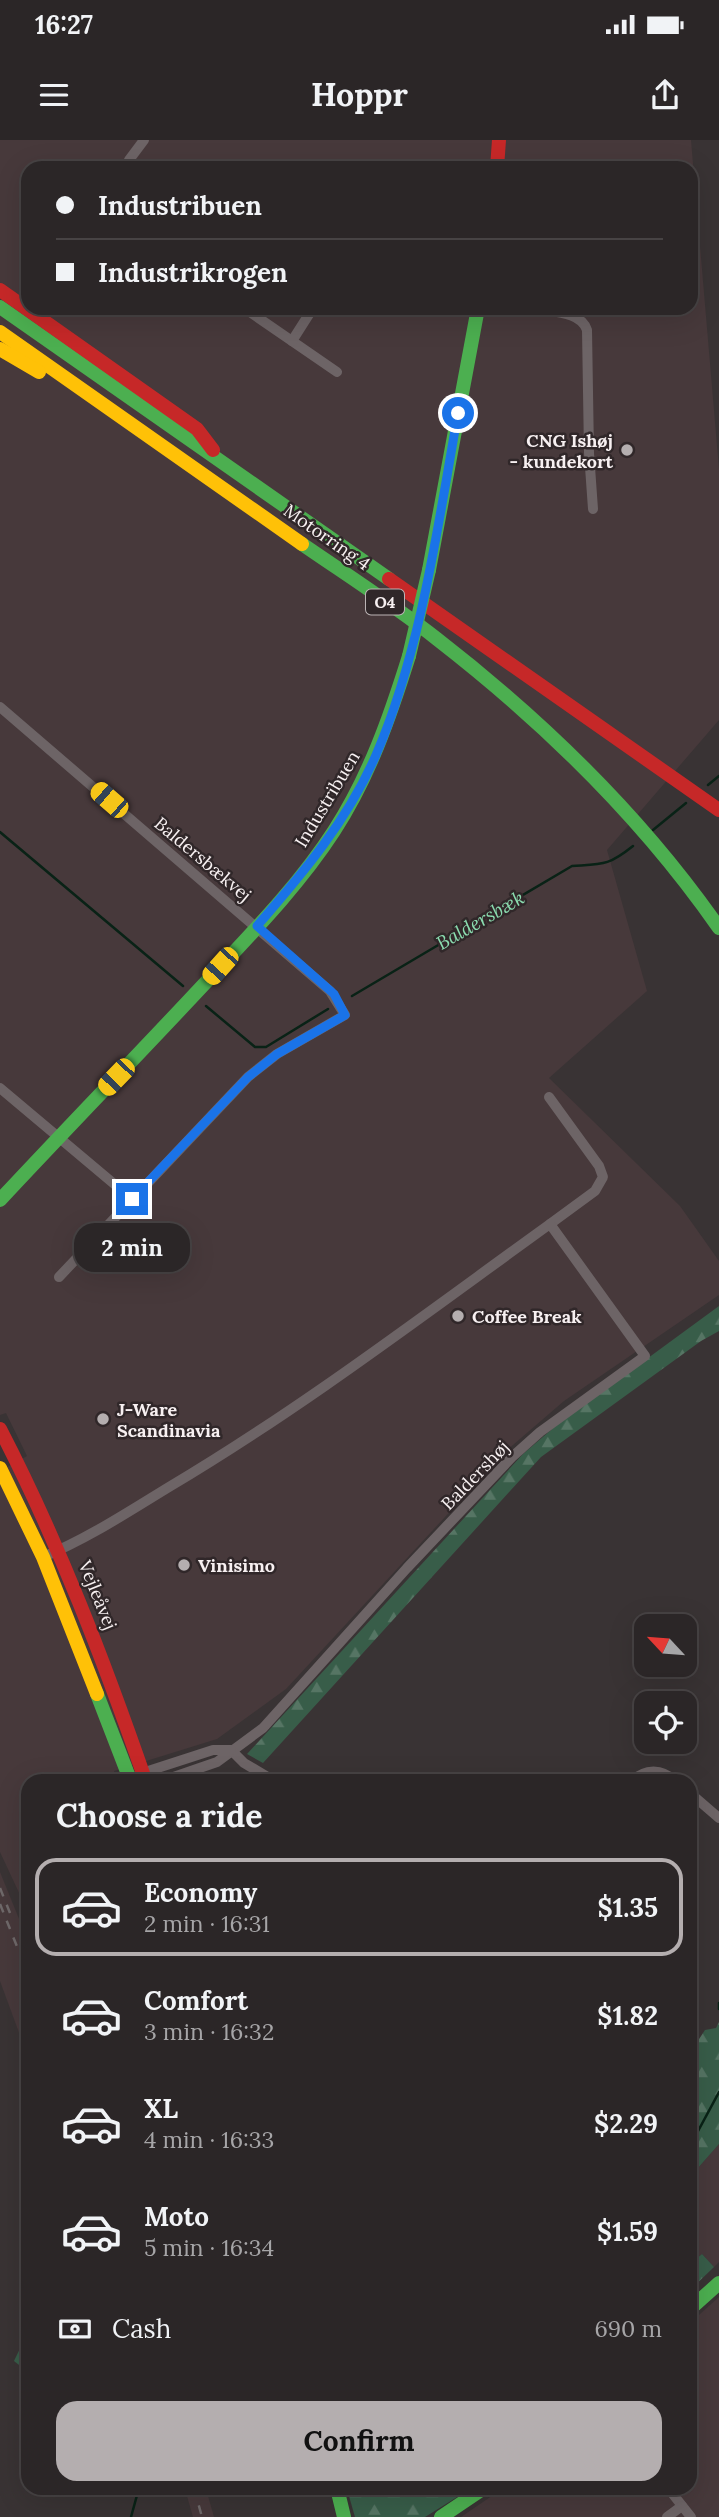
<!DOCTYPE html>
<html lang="en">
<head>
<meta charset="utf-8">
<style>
	:root { --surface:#2b2627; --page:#373233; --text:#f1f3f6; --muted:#a6a5a7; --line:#474344; --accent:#b4aeaf }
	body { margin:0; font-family:Lora,serif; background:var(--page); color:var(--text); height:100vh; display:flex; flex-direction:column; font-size:26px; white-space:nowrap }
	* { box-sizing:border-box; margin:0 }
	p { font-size:23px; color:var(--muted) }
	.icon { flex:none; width:38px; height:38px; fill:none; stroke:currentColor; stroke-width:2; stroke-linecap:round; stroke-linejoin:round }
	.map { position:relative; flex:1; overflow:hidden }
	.panel { position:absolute; left:21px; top:1634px; width:676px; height:721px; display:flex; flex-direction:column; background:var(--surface); border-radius:21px; box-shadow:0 7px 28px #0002,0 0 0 2px var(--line) }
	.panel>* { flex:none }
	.top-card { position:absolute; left:21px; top:21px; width:677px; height:154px; border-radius:21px; box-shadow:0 7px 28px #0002,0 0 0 2px var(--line); display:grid; align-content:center; height:154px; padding:0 35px; background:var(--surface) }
	.needle { width:46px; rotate:296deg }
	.controls { position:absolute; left:634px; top:1474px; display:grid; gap:14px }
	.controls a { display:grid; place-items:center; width:63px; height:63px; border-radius:14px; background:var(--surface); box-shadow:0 7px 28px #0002,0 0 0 2px var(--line); font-size:35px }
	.end { position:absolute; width:32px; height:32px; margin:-16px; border:9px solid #1a73e8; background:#fff; box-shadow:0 0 0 4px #fff }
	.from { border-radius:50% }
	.bubble { position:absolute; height:49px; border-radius:21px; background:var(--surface); box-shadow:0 7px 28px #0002,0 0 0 2px var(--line); font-size:23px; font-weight:700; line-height:49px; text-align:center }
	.car { position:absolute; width:21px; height:42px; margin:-21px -10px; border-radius:9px; box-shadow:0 0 5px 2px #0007; background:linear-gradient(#f5c518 24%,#345 0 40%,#f5c518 0 76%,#345 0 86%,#f5c518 0) }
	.top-card b { display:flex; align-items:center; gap:24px; height:66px; font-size:26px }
	.top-card b+b { border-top:2px solid var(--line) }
	.top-card i { width:18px; height:18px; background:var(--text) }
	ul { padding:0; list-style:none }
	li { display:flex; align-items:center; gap:21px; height:98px; margin:0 14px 10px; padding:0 21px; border:4px solid transparent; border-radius:21px }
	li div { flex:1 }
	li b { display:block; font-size:26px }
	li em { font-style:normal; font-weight:700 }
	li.selected { border-color:var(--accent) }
	li>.icon { width:63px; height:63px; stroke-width:1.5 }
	h2 { padding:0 35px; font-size:32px; line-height:84px }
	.pay { display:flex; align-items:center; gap:18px; height:77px; padding:0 35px; font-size:26px }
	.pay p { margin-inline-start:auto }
	.cta { display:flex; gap:14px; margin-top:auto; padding:14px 35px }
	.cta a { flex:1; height:80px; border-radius:21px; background:var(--accent); color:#111; font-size:28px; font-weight:700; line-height:80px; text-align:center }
	.status { display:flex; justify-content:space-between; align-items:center; height:49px; padding:0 35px; background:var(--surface); direction:ltr }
	.status svg { height:19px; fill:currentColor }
	header { display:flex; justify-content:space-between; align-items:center; height:91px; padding:0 35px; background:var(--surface); font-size:32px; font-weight:700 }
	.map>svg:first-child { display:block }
</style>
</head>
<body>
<div class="status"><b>16:27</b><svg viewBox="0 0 49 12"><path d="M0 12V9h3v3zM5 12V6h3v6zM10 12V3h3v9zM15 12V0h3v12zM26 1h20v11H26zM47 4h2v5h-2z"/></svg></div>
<header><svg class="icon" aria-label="menu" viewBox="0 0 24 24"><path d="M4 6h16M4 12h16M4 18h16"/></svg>Hoppr<svg class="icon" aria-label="share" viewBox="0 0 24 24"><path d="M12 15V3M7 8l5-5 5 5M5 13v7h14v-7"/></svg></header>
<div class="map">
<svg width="719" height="2377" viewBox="0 0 719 2377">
	<defs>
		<pattern id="forest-firs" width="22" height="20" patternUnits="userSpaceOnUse" patternTransform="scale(1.75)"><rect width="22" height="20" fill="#385d49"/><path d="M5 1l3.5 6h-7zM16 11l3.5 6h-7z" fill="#567564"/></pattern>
	</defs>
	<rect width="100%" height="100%" fill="#393334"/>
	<!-- built -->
	<g fill="#47393b" fill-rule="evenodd">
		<path d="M0,0H691L719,329V580L607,710L647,851L549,938L680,1066L719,1121V1155L564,1261L506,1311L286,1549L217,1599L114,1631L117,1641L28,1642V1772L0,1712V1331L27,1316L6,1273L0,1275ZM28,28H691V168H28Z"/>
		<path d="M0,1732L28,1801V1917L0,1841Z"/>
		<path d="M719,2004V2122L714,2127L702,2114L692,2122L690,2120V2037Z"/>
		<path d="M719,2157V2377H461L502,2349L690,2348V2183Z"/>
		<path d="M185,2349H206L214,2377H193Z"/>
	</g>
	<!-- forest -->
	<g fill="url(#forest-firs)">
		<path d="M719,1166V1191L701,1201L541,1317L263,1623L247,1614L523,1314L558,1284Z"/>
		<path d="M719,1882V2004L690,2037V1913L705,1890L716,1888Z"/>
		<path d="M702,2114L714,2127L690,2150V2124Z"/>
		<path d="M28,2192V2232L14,2221Z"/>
		<path d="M347,2349V2348L470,2349L425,2377H355Z"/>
	</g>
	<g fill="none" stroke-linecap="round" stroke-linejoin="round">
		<!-- stream -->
		<g stroke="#092216" stroke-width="2.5">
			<path d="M708,645L719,636"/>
			<path d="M653,690L686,663"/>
			<path d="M0,692L183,846"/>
			<path d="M352,856L572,726C603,724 608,726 633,706"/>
			<path d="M206,866L255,907H266L328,869"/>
			<path d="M719,1863V1869"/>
			<path d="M690,2006L719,1952"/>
			<path d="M131,2377L139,2348"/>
		</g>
		<!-- street -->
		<g stroke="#6d6466" stroke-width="10">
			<path d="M129,20L144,0"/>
			<path d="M244,168L337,232"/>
			<path d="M534,168C551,172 581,171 587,190L589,313L593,369"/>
			<path d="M292,201L313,168"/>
			<path d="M0,567L330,851L345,875L277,914L248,937L59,1137"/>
			<path d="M0,948L132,1059"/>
			<path d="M549,957L599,1026L603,1037L595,1051L550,1084"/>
			<path d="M43,1417C87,1399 128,1372 169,1347C302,1268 425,1174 550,1084L645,1216L540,1292L512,1317L407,1428L263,1588L217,1622L159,1642"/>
			<path d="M231,1610L244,1623L276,1642"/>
			<path d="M139,1634L213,1610H231"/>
			<path d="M630,1642C646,1628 661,1628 677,1642"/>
			<path d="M690,1653L719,1678"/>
			<path d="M668,2348L691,2377"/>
			<path d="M667,2377L682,2366"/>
		</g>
		<!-- fast -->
		<g stroke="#4caf50" stroke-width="14">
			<path d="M0,167L389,439"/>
			<path d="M302,404C347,435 394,465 437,499C544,582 641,676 719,788"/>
			<path d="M429,430L478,168"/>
			<path d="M0,1060C69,986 139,914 208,840C252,793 299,745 334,691C369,637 390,577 409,516"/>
			<path d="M97,1554L131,1642"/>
			<path d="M690,2169L719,2143"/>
			<path d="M337,2348L344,2377"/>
			<path d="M441,2377L484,2348"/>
		</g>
		<!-- slow -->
		<g stroke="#ffc107" stroke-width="14">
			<path d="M0,192L302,404"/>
			<path d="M0,209L39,232"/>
			<path d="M0,1328L43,1417L97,1554"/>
		</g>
		<!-- jam -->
		<g stroke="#c62828" stroke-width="14">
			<path d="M497,28L499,0"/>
			<path d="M0,150L197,289L213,310"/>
			<path d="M389,439L719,670"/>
			<path d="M0,1289C59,1403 104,1521 146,1642"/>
		</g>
		<!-- rail -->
		<g stroke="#6f696a" stroke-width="2.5" stroke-dasharray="9 9" stroke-linecap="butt">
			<path d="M0,1748L10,1773"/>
			<path d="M0,1764L28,1834"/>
			<path d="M194,2348L202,2377"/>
		</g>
		<!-- fast-bridge -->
		<path stroke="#4caf50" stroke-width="14" d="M409,516L429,430"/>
	</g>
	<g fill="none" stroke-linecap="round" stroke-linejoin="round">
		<!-- route -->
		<path stroke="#1a73e8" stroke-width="9" d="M132,1059L248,937L277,914L345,875L334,854L257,786C303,733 348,680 376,615C421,511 438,385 458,273"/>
	</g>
	<!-- markers -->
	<g fill="#b4aeaf" stroke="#302729" stroke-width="2.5">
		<circle cx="627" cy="310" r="7"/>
		<circle cx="458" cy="1176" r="7"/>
		<circle cx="103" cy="1279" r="7"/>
		<circle cx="184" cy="1425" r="7"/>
	</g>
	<g text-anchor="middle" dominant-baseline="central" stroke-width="5" stroke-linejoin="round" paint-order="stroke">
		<!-- shield labels -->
		<rect fill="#302729" stroke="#bbb4b5" stroke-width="2" x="366" y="449.5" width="38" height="25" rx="5"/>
		<g font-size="16" font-weight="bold" fill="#f7f0f1">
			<text x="385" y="462">O4</text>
		</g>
		<!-- poi labels -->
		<g font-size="18" font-weight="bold" fill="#f7f0f1" stroke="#302729" text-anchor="start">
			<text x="613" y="300" text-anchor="end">CNG Ishøj<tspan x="613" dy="21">- kundekort</tspan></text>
			<text x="472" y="1176">Coffee Break</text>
			<text x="117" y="1269">J-Ware<tspan x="117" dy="21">Scandinavia</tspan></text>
			<text x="198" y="1425">Vinisimo</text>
		</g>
		<!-- street labels -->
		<g font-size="18" fill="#f7f0f1" stroke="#302729">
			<text transform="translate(327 397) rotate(35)">Motorring 4</text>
			<text transform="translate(327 659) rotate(-59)">Industribuen</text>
			<text transform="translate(203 719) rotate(40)">Baldersbækvej</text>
			<text transform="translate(475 1335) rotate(-46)">Baldershøj</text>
			<text transform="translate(98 1455) rotate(68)">Vejleåvej</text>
		</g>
		<!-- water labels -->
		<g font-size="19" font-style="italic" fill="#8bddb0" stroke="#302729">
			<text transform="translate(480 780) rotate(-30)">Baldersbæk</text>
		</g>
	</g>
</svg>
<div class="controls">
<a><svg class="needle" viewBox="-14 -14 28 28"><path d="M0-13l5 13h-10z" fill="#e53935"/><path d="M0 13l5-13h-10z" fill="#a6a5a7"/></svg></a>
<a><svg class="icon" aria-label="locate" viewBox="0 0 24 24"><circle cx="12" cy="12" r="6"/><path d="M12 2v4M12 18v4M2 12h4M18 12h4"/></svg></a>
</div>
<i class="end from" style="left:458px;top:273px"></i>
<i class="end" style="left:132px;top:1059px"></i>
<div class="bubble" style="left:74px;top:1083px;width:116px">2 min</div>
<i class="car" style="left:109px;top:660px;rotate:311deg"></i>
<i class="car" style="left:220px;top:826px;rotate:222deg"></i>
<i class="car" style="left:116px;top:937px;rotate:224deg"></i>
<div class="top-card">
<b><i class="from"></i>Industribuen</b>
<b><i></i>Industrikrogen</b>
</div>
<section class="panel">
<h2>Choose a ride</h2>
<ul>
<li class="selected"><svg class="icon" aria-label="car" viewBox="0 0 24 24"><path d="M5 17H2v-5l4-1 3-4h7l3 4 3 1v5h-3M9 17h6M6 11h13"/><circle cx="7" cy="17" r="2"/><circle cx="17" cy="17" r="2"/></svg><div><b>Economy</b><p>2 min · 16:31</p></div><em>$1.35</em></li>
<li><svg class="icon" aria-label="car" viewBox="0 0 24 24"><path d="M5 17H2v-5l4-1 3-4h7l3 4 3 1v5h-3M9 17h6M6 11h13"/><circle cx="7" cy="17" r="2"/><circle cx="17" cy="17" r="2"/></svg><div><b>Comfort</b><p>3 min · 16:32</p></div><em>$1.82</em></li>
<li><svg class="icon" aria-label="car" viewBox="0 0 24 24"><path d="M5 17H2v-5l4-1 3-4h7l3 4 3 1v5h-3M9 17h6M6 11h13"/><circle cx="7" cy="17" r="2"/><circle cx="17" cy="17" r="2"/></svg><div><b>XL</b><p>4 min · 16:33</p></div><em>$2.29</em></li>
<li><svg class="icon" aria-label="car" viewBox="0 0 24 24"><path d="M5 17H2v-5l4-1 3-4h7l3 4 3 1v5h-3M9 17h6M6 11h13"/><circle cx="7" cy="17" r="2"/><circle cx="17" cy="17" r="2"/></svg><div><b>Moto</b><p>5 min · 16:34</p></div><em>$1.59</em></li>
</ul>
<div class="pay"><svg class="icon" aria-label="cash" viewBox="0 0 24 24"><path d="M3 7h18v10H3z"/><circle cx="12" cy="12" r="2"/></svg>Cash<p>690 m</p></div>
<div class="cta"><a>Confirm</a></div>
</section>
</div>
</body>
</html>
